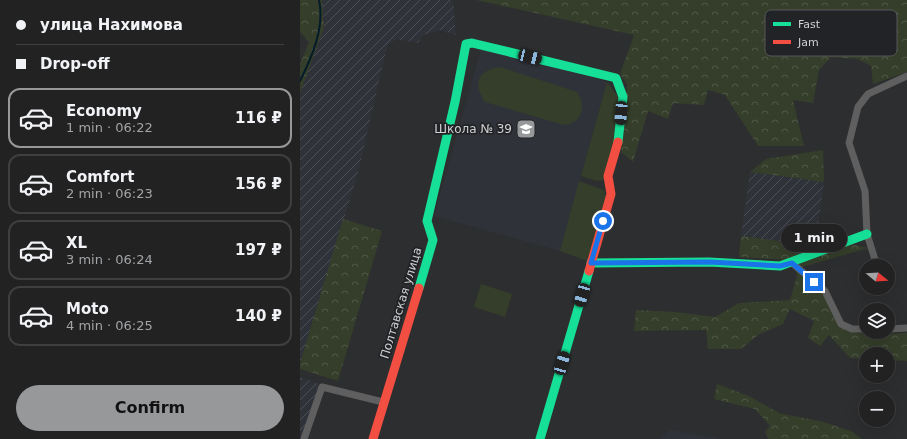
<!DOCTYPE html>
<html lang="en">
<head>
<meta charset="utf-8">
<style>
	:root { --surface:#222223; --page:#2a2a2b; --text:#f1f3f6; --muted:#a2a4a6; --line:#3f3f41; --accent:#97989a }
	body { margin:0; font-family:"DejaVu Sans",sans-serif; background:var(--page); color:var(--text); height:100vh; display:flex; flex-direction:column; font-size:15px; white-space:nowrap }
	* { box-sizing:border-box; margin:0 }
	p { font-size:13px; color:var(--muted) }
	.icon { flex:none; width:22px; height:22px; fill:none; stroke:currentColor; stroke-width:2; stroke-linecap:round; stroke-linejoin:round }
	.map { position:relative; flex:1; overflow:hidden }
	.drawer { display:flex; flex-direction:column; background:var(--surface); width:300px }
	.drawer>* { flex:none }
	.guide { display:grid; align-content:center; height:88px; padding:0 16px; background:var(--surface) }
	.needle { width:26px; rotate:108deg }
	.fabs { position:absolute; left:559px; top:259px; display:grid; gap:8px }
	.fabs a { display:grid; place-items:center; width:36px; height:36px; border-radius:50%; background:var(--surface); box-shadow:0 4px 16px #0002,0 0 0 1px var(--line); font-size:20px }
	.end { position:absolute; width:18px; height:18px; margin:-9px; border:5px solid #1a73e8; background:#fff; box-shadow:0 0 0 2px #fff }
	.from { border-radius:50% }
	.bubble { position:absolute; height:28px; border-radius:14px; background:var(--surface); box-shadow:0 4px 16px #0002,0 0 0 1px var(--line); font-size:13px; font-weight:800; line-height:28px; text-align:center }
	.car { position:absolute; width:12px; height:24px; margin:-12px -6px; border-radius:5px; box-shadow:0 0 3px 1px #0007; background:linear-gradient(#222 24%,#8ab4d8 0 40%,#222 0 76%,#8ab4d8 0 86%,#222 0) }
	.guide b { display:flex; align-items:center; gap:14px; height:38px; font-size:15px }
	.guide b+b { border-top:1px solid var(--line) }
	.guide i { width:10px; height:10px; background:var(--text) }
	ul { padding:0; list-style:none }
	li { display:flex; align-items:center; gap:12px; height:60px; margin:0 8px 6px; padding:0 8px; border:2px solid var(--line); border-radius:12px }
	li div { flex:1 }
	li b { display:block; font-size:15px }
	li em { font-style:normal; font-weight:800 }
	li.current { border-color:var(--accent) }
	li>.icon { width:36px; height:36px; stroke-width:1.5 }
	.primary-button { display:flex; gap:8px; margin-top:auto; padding:8px 16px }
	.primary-button a { flex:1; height:46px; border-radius:24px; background:var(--accent); color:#111; font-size:16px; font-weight:800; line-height:46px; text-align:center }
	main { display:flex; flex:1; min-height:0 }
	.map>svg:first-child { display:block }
</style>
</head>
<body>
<main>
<section class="drawer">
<div class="guide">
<b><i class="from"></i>улица Нахимова</b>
<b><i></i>Drop-off</b>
</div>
<ul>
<li class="current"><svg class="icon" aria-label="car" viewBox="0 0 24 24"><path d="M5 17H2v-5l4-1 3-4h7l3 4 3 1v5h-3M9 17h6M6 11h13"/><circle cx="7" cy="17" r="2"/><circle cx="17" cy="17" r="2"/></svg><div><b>Economy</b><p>1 min · 06:22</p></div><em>116 ₽</em></li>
<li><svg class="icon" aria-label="car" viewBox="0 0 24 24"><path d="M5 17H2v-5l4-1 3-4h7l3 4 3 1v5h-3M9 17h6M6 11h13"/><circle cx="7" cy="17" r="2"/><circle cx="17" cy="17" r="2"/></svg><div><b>Comfort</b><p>2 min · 06:23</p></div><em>156 ₽</em></li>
<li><svg class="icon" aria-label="car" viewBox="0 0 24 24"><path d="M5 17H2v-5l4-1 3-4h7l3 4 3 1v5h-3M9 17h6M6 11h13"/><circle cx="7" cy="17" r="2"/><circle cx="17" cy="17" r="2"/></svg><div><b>XL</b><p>3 min · 06:24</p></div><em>197 ₽</em></li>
<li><svg class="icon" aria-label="car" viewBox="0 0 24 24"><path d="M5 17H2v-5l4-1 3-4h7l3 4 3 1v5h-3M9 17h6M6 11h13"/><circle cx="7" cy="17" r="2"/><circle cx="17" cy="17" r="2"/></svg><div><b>Moto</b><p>4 min · 06:25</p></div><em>140 ₽</em></li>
</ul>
<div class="primary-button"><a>Confirm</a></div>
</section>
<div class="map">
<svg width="607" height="439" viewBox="0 0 607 439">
	<defs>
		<pattern id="industrial-furrows" width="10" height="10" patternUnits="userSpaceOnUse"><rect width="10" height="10" fill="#30323a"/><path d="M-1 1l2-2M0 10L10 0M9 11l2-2" fill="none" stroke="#4d4f56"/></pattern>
		<pattern id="forest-crowns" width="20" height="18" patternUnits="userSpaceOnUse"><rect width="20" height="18" fill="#343e2a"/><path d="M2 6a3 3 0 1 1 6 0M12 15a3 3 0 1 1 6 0" fill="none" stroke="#505948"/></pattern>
	</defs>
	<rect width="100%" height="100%" fill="#2d2e2f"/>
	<!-- industrial -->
	<g fill="url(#industrial-furrows)">
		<path d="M22,0H153L156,35L140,30L123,35L118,43L96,39L87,46L58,173L0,363V93L24,28Z"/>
		<path d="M450,172L524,182L515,246L441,236Z"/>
		<path d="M0,377L19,384L1,439H0Z"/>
	</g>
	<!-- built -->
	<g fill="#30323a">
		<path d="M182,46L307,82L260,251L134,216Z"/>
		<path d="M370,430L422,439H360Z"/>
	</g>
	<!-- grass -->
	<g fill="#343e2a">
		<path d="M200,67L277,92C287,106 282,123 264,125L185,102C172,84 178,70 200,67Z"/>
		<path d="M307,82L319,98L315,143L304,180L297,181L281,176Z"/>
		<path d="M279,181L304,190L306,196L287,261L260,251Z"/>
		<path d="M181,284L212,294L205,317L174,307Z"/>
	</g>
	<!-- forest -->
	<g fill="url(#forest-crowns)">
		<path d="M0,0H22L24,28L0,93V64L9,42L0,32Z"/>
		<path d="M176,0H607V72L573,84L571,66L558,59L531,57L519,70L513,103L493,100L504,146H458L425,95L408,90L404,105L373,103L368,119L348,111L333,162L321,152L327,84L320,74L334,35Z"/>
		<path d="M523,150L524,182L450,172L466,159Z"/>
		<path d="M43,219L82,231L38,381L0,369V363Z"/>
		<path d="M441,236L515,246L519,251L492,260L439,257Z"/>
		<path d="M548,243L568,248L502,267L498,264Z"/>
		<path d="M496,271C504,278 517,286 522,293C529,301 530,313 536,321C550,340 586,333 607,333V361L588,360V354H566V359L550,358L529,335L520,346L508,338L514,321L490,309L483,324L458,335L441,349H408L406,330L334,331L336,310L375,312L415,317L439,303L490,300L497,276Z"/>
		<path d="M417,384L449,396L479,413L524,422L553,432L562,439H469L465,432L470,426L455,409L414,399Z"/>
	</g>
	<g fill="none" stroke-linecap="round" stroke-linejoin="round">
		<!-- stream -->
		<path stroke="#041b29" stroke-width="2" d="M0,81C12,57 25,27 19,0"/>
		<!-- street -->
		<g stroke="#5f5f60" stroke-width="7">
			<path d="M492,263L525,291L541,324L552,329H566"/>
			<path d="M577,266L567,234L565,191L549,143L558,107L568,94L607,76"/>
			<path d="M588,329L607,328"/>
			<path d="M4,439L22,387L83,402"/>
		</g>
		<!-- fast -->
		<g stroke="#16e098" stroke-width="9">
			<path d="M291,263L409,262L480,266L567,234"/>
			<path d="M119,288L133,240L127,221L155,102L166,44L172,43L316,78L323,97L318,142"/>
			<path d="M240,439L289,271"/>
		</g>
		<!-- jam -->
		<g stroke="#f24e42" stroke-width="9">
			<path d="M289,271L311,194L308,176L318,142"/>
			<path d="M73,439L119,288"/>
		</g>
	</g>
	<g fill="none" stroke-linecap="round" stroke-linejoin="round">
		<!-- route -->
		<path stroke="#1a73e8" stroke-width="5" d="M303,221L291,263L410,262L480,266L492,263L514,282"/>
	</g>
	<!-- icons -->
	<defs>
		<g id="school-square" transform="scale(1)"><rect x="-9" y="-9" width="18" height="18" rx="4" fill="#97989a" stroke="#222326"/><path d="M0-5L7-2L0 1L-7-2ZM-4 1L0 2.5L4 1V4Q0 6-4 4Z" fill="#fff"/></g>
	</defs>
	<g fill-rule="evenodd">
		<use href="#school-square" x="226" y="129"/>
	</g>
	<g text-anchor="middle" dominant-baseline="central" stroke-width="3.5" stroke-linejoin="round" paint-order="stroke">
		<!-- poi labels -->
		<g font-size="12" fill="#d0d1d3" stroke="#222326" text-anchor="end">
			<text x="212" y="129">Школа № 39</text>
		</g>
		<!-- street labels -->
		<g font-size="12" fill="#d0d1d3" stroke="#222326">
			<text transform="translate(101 303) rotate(-73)">Полтавская улица</text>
		</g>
	</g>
	<!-- legend -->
	<rect x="465" y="10" width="132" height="46" rx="6" fill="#222326" stroke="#56575a" stroke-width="1"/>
	<rect x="473" y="22" width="18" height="4" fill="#16e098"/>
	<rect x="473" y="40" width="18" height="4" fill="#f24e42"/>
	<g font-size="11" fill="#d0d1d3">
		<text x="498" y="28">Fast</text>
		<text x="498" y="46">Jam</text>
	</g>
</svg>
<div class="fabs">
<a><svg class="needle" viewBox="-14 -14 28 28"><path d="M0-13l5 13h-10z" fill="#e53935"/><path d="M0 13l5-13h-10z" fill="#a2a4a6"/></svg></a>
<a><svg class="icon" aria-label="layers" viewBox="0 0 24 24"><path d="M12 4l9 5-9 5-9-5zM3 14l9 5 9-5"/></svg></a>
<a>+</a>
<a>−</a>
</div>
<i class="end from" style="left:303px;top:221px"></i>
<i class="end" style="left:514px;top:282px"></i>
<div class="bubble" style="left:481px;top:224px;width:66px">1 min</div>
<i class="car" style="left:230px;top:57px;rotate:104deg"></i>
<i class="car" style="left:321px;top:113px;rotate:185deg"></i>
<i class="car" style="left:282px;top:295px;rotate:196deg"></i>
<i class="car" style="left:262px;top:363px;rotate:16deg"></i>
</div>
</main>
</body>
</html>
